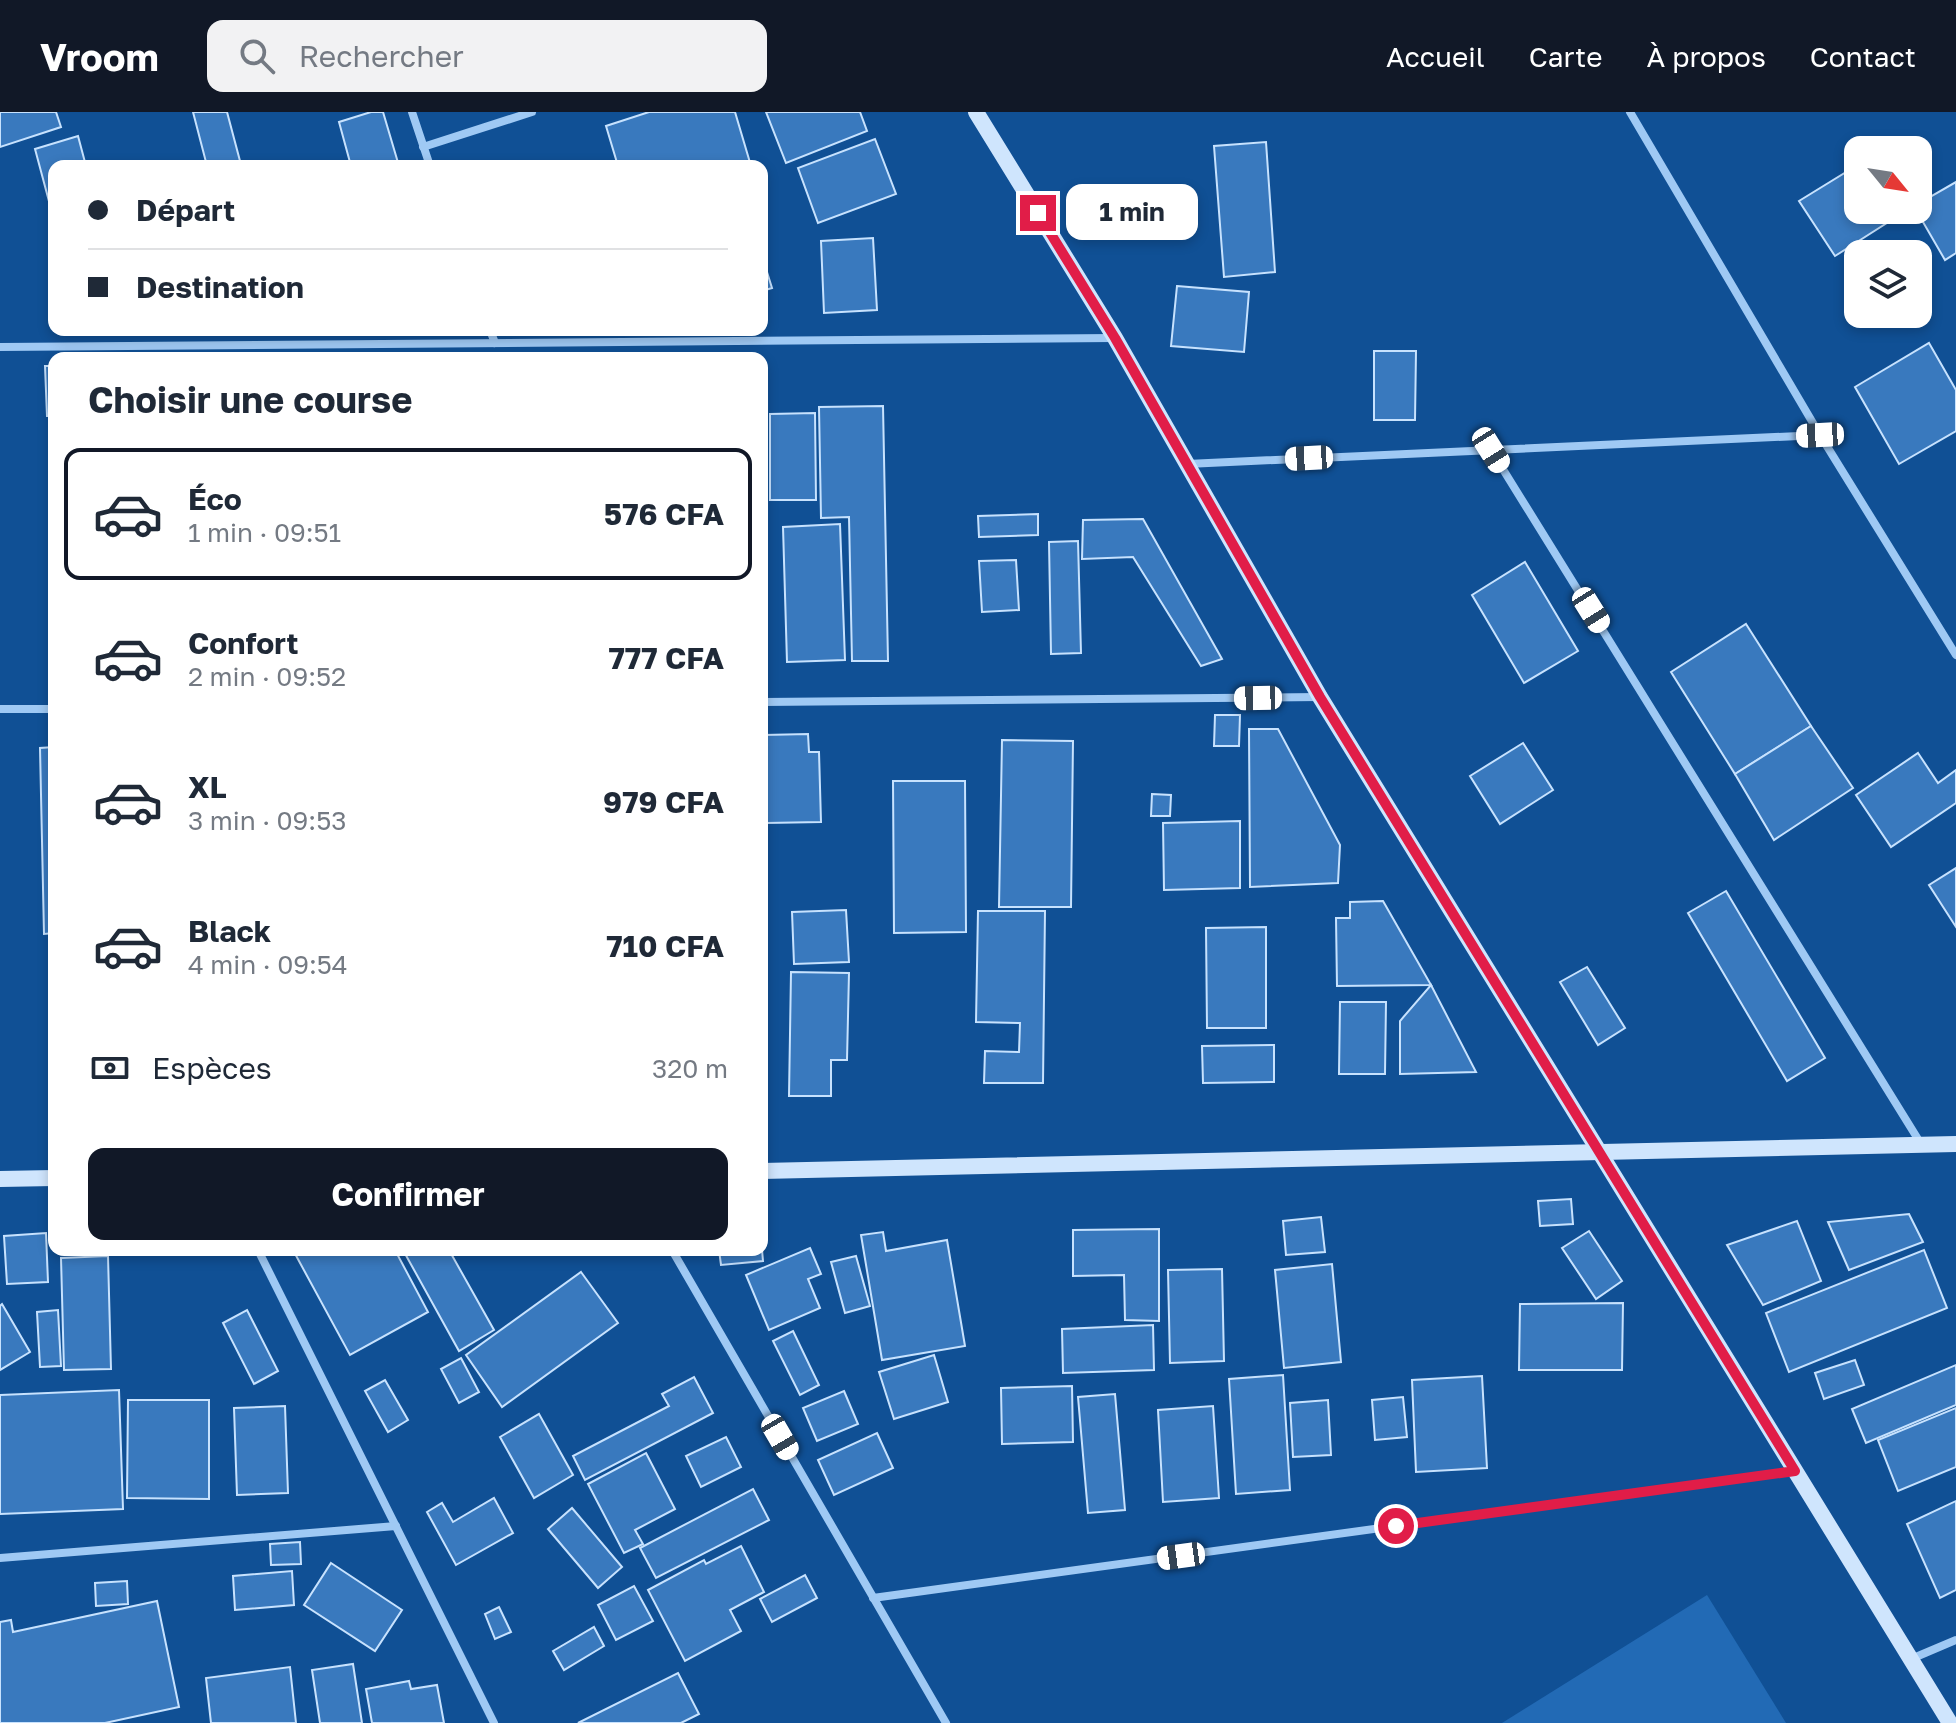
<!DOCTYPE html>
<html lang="fr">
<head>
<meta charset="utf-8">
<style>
	:root { --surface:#fff; --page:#f2f2f3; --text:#1f2937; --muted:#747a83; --line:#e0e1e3; --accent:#111827 }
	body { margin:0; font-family:"Golos Text",sans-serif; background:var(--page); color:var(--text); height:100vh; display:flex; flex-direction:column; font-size:30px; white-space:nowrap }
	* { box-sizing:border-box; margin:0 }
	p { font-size:26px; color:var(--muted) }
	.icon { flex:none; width:44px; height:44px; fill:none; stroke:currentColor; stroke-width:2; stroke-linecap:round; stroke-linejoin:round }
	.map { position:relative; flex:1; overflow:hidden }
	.sheet { position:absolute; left:48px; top:240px; width:720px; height:904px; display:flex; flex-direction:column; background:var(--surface); border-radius:16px; box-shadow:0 4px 12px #0003 }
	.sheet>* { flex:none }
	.hud { position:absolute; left:48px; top:48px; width:720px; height:176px; border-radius:16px; box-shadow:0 4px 12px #0003; display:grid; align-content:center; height:176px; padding:0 40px; background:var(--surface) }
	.needle { width:52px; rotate:120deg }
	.buttons { position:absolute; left:1844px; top:24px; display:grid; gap:16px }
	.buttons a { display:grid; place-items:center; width:88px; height:88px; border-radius:16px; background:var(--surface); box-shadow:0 4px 12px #0003; font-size:40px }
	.end { position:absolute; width:36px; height:36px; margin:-18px; border:10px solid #e11d48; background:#fff; box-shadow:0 0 0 4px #fff }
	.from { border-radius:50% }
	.bubble { position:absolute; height:56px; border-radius:16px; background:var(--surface); box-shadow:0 4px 12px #0003; font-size:26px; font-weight:700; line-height:56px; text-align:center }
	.car { position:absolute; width:24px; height:48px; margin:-24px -12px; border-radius:10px; box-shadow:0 0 6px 2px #0007; background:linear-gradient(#fff 24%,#345 0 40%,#fff 0 76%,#345 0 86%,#fff 0) }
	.hud b { display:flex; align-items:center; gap:28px; height:76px; font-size:30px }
	.hud b+b { border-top:2px solid var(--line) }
	.hud i { width:20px; height:20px; background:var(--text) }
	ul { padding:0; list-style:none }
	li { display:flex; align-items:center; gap:24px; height:132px; margin:0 16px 12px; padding:0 24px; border:4px solid transparent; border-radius:16px }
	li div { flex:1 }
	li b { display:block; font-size:30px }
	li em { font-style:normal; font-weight:700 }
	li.on { border-color:var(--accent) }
	li>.icon { width:72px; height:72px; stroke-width:1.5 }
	h2 { padding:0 40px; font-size:36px; line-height:96px }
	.pay { display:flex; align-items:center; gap:20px; height:88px; padding:0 40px; font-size:30px }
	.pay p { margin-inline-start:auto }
	.primary-button { display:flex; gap:16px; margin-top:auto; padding:16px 40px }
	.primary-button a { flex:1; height:92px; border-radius:16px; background:var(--accent); color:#fff; font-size:32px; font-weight:700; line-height:92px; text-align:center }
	header { display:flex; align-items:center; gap:48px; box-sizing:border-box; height:112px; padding:0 40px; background:var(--accent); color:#fff }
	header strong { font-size:38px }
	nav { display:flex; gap:44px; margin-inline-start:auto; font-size:28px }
	.search { width:560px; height:72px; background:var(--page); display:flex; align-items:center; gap:20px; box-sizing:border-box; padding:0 28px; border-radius:16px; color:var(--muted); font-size:30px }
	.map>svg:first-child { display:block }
</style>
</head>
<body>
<header>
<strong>Vroom</strong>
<div class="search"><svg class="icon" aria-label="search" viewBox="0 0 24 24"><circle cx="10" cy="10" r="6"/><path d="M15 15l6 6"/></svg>Rechercher</div>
<nav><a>Accueil</a><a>Carte</a><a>À propos</a><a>Contact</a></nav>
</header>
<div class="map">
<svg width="1956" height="1611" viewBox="0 0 1956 1611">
	<rect width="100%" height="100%" fill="#105095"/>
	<!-- green -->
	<path fill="#226ab5" d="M1707,1483L1786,1611H1502Z"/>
	<!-- building -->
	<g fill="#3979be" stroke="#c7e2fe" stroke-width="2">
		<path d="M0,0H56L61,15L0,35Z"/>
		<path d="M193,0H227L240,49L207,54Z"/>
		<path d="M371,0H383L399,54H351L339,10Z"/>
		<path d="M649,0H735L751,54H618L606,14Z"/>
		<path d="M766,0H860L867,19L786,51Z"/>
		<path d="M78,24L86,54H54V108L35,37Z"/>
		<path d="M875,27L896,82L818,111L798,56Z"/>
		<path d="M1266,30L1275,160L1224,165L1214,34Z"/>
		<path d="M1856,54L1858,98H1883L1890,109L1835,144L1799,89Z"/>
		<path d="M1956,70V141L1945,148L1916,98L1918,92Z"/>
		<path d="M873,126L877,198L824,201L821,129Z"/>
		<path d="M762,144L772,176L762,179Z"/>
		<path d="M1177,174L1249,180L1244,240L1171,234Z"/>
		<path d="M1929,231L1956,278V319L1899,352L1855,275Z"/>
		<path d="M1374,239H1416L1415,308H1374Z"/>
		<path d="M740,242L741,246H721V243Z"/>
		<path d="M45,254H54V304H47Z"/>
		<path d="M883,294L888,549H852L849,405L821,406L819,295Z"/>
		<path d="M815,301L816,388H770V302Z"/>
		<path d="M1038,402V423L979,425L978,404Z"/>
		<path d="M1143,407L1222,547L1201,554L1133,445L1082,447L1083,408Z"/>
		<path d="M840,412L845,548L787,550L783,415Z"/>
		<path d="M1078,429L1081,541L1051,542L1049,430Z"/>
		<path d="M1016,448L1019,498L982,500L979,449Z"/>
		<path d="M1525,450L1578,539L1524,571L1472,483Z"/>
		<path d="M1746,512L1811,614L1735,662L1671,560Z"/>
		<path d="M1215,603H1240L1239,634H1214Z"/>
		<path d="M1811,614L1853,676L1774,728L1735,662Z"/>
		<path d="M1249,617H1278L1340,733L1338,771L1250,775Z"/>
		<path d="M808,622L809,640H819L821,710L766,711L764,623Z"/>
		<path d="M1002,628L1073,629L1071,795H999Z"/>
		<path d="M1523,631L1553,678L1500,712L1470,664Z"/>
		<path d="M54,635V821L44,822L40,636Z"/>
		<path d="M1918,641L1938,671L1956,658V691L1891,735L1856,683Z"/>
		<path d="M893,669H965L966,820L894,821Z"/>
		<path d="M1152,682L1171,683L1170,704H1151Z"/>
		<path d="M1240,709V776L1164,778L1163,711Z"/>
		<path d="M1956,756V815L1929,773Z"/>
		<path d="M1726,779L1825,946L1787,969L1688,801Z"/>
		<path d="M1383,789L1431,873L1337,874L1336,806H1350V790Z"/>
		<path d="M846,798L849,850L794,852L792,800Z"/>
		<path d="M978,799H1045L1043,971H984L985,939L1019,940L1020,911L976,910Z"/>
		<path d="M1266,815V916H1207L1206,816Z"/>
		<path d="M1587,855L1625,916L1598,933L1560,870Z"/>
		<path d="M791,860L849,861L847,948H831V984H789Z"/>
		<path d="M1431,873L1476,960L1400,962V909Z"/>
		<path d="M1340,890H1386L1385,962H1339Z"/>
		<path d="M1274,933V970L1203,971L1202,934Z"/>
		<path d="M1571,1087L1573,1112L1540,1114L1538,1089Z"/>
		<path d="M1909,1102L1923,1130L1849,1158L1828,1110Z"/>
		<path d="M1321,1105L1325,1140L1286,1143L1283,1109Z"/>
		<path d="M1797,1109L1821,1169L1763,1193L1727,1133Z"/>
		<path d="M1159,1117V1209L1125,1208L1124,1163L1073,1164V1118Z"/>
		<path d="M1589,1119L1622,1169L1596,1187L1562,1136Z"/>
		<path d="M883,1120L886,1139L947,1128L965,1234L882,1248L861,1123Z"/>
		<path d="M46,1121L48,1170L7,1172L4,1124Z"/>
		<path d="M810,1136L821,1162L808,1167L820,1196L769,1218L746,1163Z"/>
		<path d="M293,1138H395L428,1200L350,1243Z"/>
		<path d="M403,1138H449L494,1218L459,1239Z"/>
		<path d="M719,1138H762L763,1149L721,1153Z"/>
		<path d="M1924,1138L1947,1196L1789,1260L1766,1201Z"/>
		<path d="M108,1144L111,1257L64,1258L61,1146Z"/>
		<path d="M856,1144L870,1194L845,1201L831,1150Z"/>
		<path d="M1332,1152L1341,1250L1284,1256L1275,1158Z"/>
		<path d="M1222,1157L1224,1249L1170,1251L1168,1158Z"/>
		<path d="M581,1160L618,1211L502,1295L466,1243Z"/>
		<path d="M1623,1191L1622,1258H1519L1520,1192Z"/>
		<path d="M2,1192L30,1240L0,1258V1194Z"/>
		<path d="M58,1198L61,1254L40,1255L37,1200Z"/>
		<path d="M247,1198L278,1259L254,1272L223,1211Z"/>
		<path d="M1153,1213L1154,1258L1063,1261L1062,1217Z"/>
		<path d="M793,1219L819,1273L800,1283L773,1229Z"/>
		<path d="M934,1243L948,1290L894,1307L879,1260Z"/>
		<path d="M461,1246L479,1280L459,1291L441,1257Z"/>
		<path d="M1855,1248L1864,1273L1824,1287L1815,1261Z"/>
		<path d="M1956,1253V1293L1866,1331L1852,1297Z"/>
		<path d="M1283,1263L1290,1378L1236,1382L1229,1267Z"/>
		<path d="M1482,1264L1487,1356L1416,1360L1412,1268Z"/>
		<path d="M694,1265L713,1301L585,1368L573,1344L669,1294L662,1282Z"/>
		<path d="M385,1268L408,1308L388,1320L365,1279Z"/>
		<path d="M1072,1274L1073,1330L1002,1332L1001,1276Z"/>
		<path d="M119,1278L123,1397L0,1402V1283Z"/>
		<path d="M844,1279L858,1312L817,1329L803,1296Z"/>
		<path d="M1115,1282L1125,1398L1088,1401L1078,1285Z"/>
		<path d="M1403,1285L1407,1325L1375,1328L1372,1288Z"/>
		<path d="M128,1288H209V1387L127,1386Z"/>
		<path d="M1328,1288L1331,1343L1293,1345L1290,1291Z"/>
		<path d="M285,1294L288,1381L237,1383L234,1296Z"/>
		<path d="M1213,1294L1219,1386L1163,1390L1158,1298Z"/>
		<path d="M1956,1296V1355L1898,1379L1878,1328Z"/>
		<path d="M539,1302L573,1363L534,1386L500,1325Z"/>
		<path d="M877,1321L893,1356L834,1383L818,1348Z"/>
		<path d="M726,1325L741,1355L701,1375L686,1344Z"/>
		<path d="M646,1341L675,1397L635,1418L643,1432L624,1441L588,1372Z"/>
		<path d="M753,1377L769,1408L656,1466L640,1436Z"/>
		<path d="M494,1386L513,1421L456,1453L427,1400L442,1391L453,1410Z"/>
		<path d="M1956,1389V1478L1940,1486L1907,1412Z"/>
		<path d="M572,1396L622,1455L598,1476L548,1417Z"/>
		<path d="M300,1430L301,1452L271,1453L270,1432Z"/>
		<path d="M741,1434L764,1480L730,1498L741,1519L685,1549L648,1478L704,1448L706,1452Z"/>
		<path d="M331,1451L402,1498L375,1539L304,1493Z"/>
		<path d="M292,1459L294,1493L235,1498L233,1464Z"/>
		<path d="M805,1463L817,1486L772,1510L760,1487Z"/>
		<path d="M127,1469L128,1492L96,1494L95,1471Z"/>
		<path d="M634,1474L653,1509L616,1528L598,1493Z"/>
		<path d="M157,1489L179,1595L105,1611H0V1510L11,1508L13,1520Z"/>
		<path d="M499,1495L511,1520L495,1527L485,1502Z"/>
		<path d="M594,1515L604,1534L564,1558L553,1539Z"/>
		<path d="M353,1552L362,1611H320L312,1558Z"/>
		<path d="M290,1555L296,1611H211L206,1566Z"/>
		<path d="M678,1561L699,1602L681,1611H578Z"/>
		<path d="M409,1569L411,1577L437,1573L444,1611H372L366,1577Z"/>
	</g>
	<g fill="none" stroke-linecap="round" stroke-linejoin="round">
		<!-- street -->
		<g stroke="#9fc9f4" stroke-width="8">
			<path d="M412,0L430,54"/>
			<path d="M1630,0L1820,323L1956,543"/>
			<path d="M423,35L532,0"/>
			<path d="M490,218L495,231"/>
			<path d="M0,235L1114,226"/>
			<path d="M1491,338L1921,1032"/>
			<path d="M1187,352L1820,323"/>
			<path d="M762,590L1320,585"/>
			<path d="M0,597H54"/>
			<path d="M258,1138L494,1611"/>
			<path d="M672,1138L946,1611"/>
			<path d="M0,1446L396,1414"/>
			<path d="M873,1486L1795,1359"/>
			<path d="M1911,1547L1956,1528"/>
		</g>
		<!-- secondary -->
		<g stroke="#cfe5fd" stroke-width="16">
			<path d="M976,0L1115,226L1320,585L1950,1611"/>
			<path d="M762,1059L1956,1032"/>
			<path d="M0,1067L54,1066"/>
		</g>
	</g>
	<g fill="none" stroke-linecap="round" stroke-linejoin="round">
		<!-- route -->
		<path stroke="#e11d48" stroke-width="10" d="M1038,101L1115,226L1320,585L1795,1359L1396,1414"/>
	</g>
</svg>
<div class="buttons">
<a><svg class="needle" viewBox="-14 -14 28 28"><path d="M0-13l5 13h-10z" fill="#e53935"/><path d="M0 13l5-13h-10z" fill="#747a83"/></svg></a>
<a><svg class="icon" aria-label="layers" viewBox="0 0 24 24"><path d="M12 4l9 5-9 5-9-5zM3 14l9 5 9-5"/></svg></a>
</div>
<i class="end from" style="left:1396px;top:1414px"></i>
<i class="end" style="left:1038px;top:101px"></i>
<div class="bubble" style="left:1066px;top:72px;width:132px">1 min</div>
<i class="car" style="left:1820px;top:323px;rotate:267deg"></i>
<i class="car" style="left:1491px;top:338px;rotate:148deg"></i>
<i class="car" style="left:1309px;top:346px;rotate:267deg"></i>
<i class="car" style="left:1591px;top:498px;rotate:148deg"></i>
<i class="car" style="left:1258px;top:586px;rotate:269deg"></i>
<i class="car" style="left:780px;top:1325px;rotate:150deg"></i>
<i class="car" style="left:1181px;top:1444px;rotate:262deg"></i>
<div class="hud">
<b><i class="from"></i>Départ</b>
<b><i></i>Destination</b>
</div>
<section class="sheet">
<h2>Choisir une course</h2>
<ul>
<li class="on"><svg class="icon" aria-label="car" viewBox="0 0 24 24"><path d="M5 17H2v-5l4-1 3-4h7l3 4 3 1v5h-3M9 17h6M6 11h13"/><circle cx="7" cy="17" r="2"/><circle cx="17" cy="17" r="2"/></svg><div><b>Éco</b><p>1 min · 09:51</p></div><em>576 CFA</em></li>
<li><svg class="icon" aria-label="car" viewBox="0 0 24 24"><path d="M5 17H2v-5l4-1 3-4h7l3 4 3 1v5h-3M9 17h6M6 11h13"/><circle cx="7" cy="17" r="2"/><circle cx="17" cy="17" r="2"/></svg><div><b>Confort</b><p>2 min · 09:52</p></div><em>777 CFA</em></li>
<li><svg class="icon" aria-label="car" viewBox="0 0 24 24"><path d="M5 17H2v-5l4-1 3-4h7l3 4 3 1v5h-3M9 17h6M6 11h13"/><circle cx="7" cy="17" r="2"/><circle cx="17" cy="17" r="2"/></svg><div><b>XL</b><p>3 min · 09:53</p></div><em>979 CFA</em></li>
<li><svg class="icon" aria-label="car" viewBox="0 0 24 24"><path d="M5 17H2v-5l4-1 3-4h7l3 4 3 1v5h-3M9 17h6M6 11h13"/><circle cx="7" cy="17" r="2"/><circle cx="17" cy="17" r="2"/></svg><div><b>Black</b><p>4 min · 09:54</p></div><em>710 CFA</em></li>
</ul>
<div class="pay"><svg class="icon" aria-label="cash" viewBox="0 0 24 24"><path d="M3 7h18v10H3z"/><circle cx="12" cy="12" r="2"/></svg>Espèces<p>320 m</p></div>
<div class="primary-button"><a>Confirmer</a></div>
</section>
</div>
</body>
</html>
